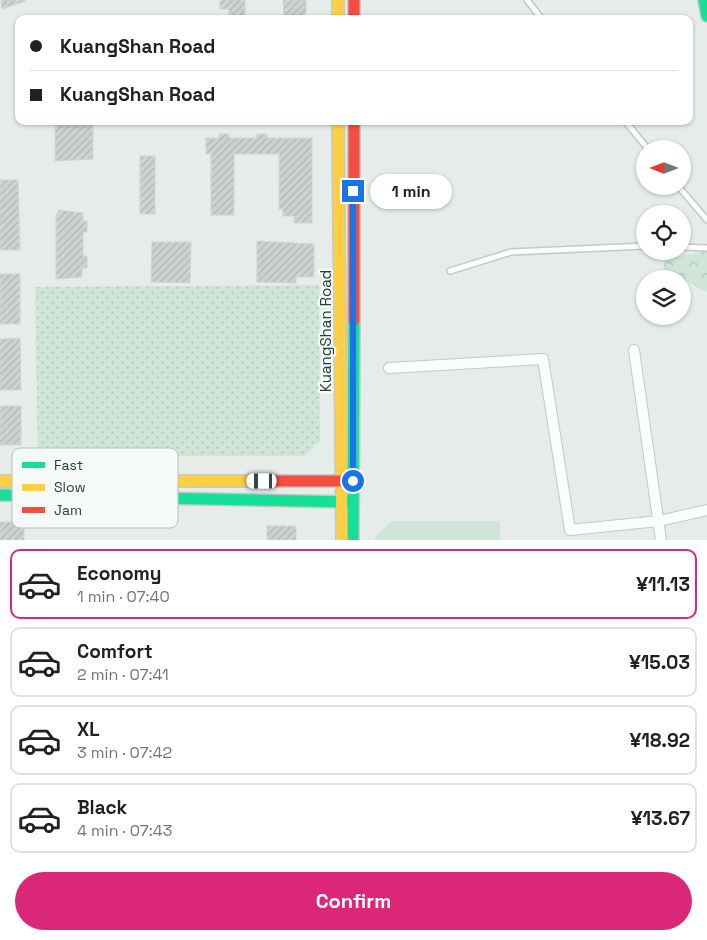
<!DOCTYPE html>
<html lang="en">
<head>
<meta charset="utf-8">
<style>
	:root { --surface:#fff; --page:#f2f2f2; --text:#202124; --muted:#757577; --line:#e0e0e0; --accent:#db2777 }
	body { margin:0; font-family:"Space Grotesk",sans-serif; background:var(--page); color:var(--text); height:100vh; display:flex; flex-direction:column; font-size:19px; white-space:nowrap }
	* { box-sizing:border-box; margin:0 }
	p { font-size:16px; color:var(--muted) }
	.icon { flex:none; width:28px; height:28px; fill:none; stroke:currentColor; stroke-width:2; stroke-linecap:round; stroke-linejoin:round }
	.map { position:relative; height:540px; overflow:hidden }
	.details { display:flex; flex-direction:column; background:var(--surface); flex:1 }
	.details>* { flex:none }
	.banner { position:absolute; left:15px; top:15px; width:678px; height:110px; border-radius:10px; box-shadow:0 1px 4px #0004; display:grid; align-content:center; height:110px; padding:0 15px; background:var(--surface) }
	.needle { width:32px; rotate:270deg }
	.buttons { position:absolute; left:636px; top:140px; display:grid; gap:10px }
	.buttons a { display:grid; place-items:center; width:55px; height:55px; border-radius:50%; background:var(--surface); box-shadow:0 1px 4px #0004; font-size:25px }
	.end { position:absolute; width:22px; height:22px; margin:-11px; border:6px solid #1a73e8; background:#fff; box-shadow:0 0 0 2px #fff }
	.from { border-radius:50% }
	.bubble { position:absolute; height:35px; border-radius:18px; background:var(--surface); box-shadow:0 1px 4px #0004; font-size:16px; font-weight:700; line-height:35px; text-align:center }
	.car { position:absolute; width:15px; height:30px; margin:-15px -8px; border-radius:6px; box-shadow:0 0 4px 1px #0007; background:linear-gradient(#fff 24%,#345 0 40%,#fff 0 76%,#345 0 86%,#fff 0) }
	.banner b { display:flex; align-items:center; gap:18px; height:48px; font-size:19px }
	.banner b+b { border-top:1px solid var(--line) }
	.banner i { width:12px; height:12px; background:var(--text) }
	ul { padding:9px 0 0; list-style:none }
	li { display:flex; align-items:center; gap:15px; height:70px; margin:0 10px 8px; padding:0 5px; border:2px solid var(--line); border-radius:10px }
	li div { flex:1 }
	li b { display:block; font-size:19px }
	li em { font-style:normal; font-weight:700 }
	li.current { border-color:var(--accent) }
	li>.icon { width:45px; height:45px; stroke-width:1.5 }
	.primary-button { display:flex; gap:10px; margin-top:auto; padding:10px 15px }
	.primary-button a { flex:1; height:58px; border-radius:30px; background:var(--accent); color:#fff; font-size:20px; font-weight:700; line-height:58px; text-align:center }
	.map>svg:first-child { display:block }
</style>
</head>
<body>
<div class="map">
<svg width="707" height="540" viewBox="0 0 707 540">
	<defs>
		<pattern id="grass-dots" width="8" height="8" patternUnits="userSpaceOnUse" patternTransform="scale(1.25)"><rect width="8" height="8" fill="#cfe5d7"/><path d="M2 2h.1M6 6h.1" fill="none" stroke="#b1c6b9" stroke-width="1.8" stroke-linecap="round"/></pattern>
		<pattern id="forest-crowns" width="20" height="18" patternUnits="userSpaceOnUse" patternTransform="scale(1.25)"><rect width="20" height="18" fill="#cfe5d7"/><path d="M2 6a3 3 0 1 1 6 0M12 15a3 3 0 1 1 6 0" fill="none" stroke="#b1c6b9"/></pattern>
		<pattern id="building-hatch" width="6" height="6" patternUnits="userSpaceOnUse" patternTransform="scale(1.25)"><rect width="6" height="6" fill="#cdd3d1"/><path d="M-1 1l2-2M0 6l6-6M5 7l2-2" fill="none" stroke="#b0b6b4"/></pattern>
	</defs>
	<rect width="100%" height="100%" fill="#e6ece9"/>
	<!-- grass -->
	<path fill="url(#grass-dots)" d="M319,285L320,441L304,456H179L126,463H38L35,287Z"/>
	<!-- forest -->
	<path fill="url(#forest-crowns)" d="M707,251V292L664,269V260Z"/>
	<!-- pitch -->
	<path fill="#cfe5d7" d="M392,521H500V540H375V537Z"/>
	<!-- building -->
	<g fill="url(#building-hatch)" stroke="#cfd5d2">
		<path d="M1,0H25V1L2,9Z"/>
		<path d="M220,0H245V19H229V9H220Z"/>
		<path d="M283,0H306V19H284Z"/>
		<path d="M55,122L93,124V159L55,161Z"/>
		<path d="M219,134H229V138H257V134H267V138H312V223H294V216H283V209H279V154H234V215H211V154H206V138H219Z"/>
		<rect x="140" y="156" width="15" height="58"/>
		<path d="M0,180H18L20,250H0Z"/>
		<path d="M58,210L83,213V221H87V232H83V256H87V268H82V277L56,279V214H58Z"/>
		<path d="M257,241L314,244V277H296V283L257,282Z"/>
		<path d="M152,242H191L190,283L151,282Z"/>
		<rect x="0" y="274" width="20" height="50"/>
		<path d="M20,338L21,390H0V339Z"/>
		<rect x="0" y="406" width="21" height="39"/>
		<rect x="0" y="522" width="24" height="18"/>
		<rect x="267" y="526" width="29" height="14"/>
	</g>
	<g fill="none" stroke-linecap="round" stroke-linejoin="round">
		<!-- lane casing -->
		<g stroke="#c3c9c6" stroke-width="8">
			<g id="lane">
				<path d="M527,0L542,19"/>
				<path d="M625,121L648,149"/>
				<path d="M678,186L707,220"/>
				<path d="M682,247L707,248"/>
				<path d="M450,271L511,252L645,246"/>
			</g>
		</g>
		<!-- street casing -->
		<g stroke="#c3c9c6" stroke-width="12">
			<g id="street">
				<path d="M634,350L661,540"/>
				<path d="M389,368L543,359L570,530L659,521L707,510"/>
			</g>
		</g>
		<!-- fast casing -->
		<g stroke="#c2c9c7" stroke-width="14">
			<g id="fast">
				<path d="M704,0L707,16"/>
				<path d="M0,495L351,502"/>
				<path d="M353,540L354,320"/>
			</g>
		</g>
		<!-- slow casing -->
		<g stroke="#c2c9c7" stroke-width="14">
			<g id="slow">
				<path d="M338,0V19"/>
				<path d="M338,121L342,540"/>
				<path d="M0,481H265"/>
			</g>
		</g>
		<!-- jam casing -->
		<g stroke="#c2c9c7" stroke-width="14">
			<g id="jam">
				<path d="M354,0V19"/>
				<path d="M354,320V121"/>
				<path d="M265,481H349"/>
			</g>
		</g>
		<!-- lane -->
		<use href="#lane" stroke="#fbfcfc" stroke-width="5"/>
		<!-- street -->
		<use href="#street" stroke="#fbfcfc" stroke-width="10"/>
		<!-- fast -->
		<use href="#fast" stroke="#16e098" stroke-width="11"/>
		<!-- slow -->
		<use href="#slow" stroke="#ffcf43" stroke-width="11"/>
		<!-- jam -->
		<use href="#jam" stroke="#f24e42" stroke-width="11"/>
	</g>
	<g fill="none" stroke-linecap="round" stroke-linejoin="round">
		<!-- route -->
		<path stroke="#1a73e8" stroke-width="6" d="M353,191V481"/>
	</g>
	<g text-anchor="middle" dominant-baseline="central" stroke-width="4.5" stroke-linejoin="round" paint-order="stroke">
		<!-- street labels -->
		<g font-size="15" fill="#23403a" stroke="#f5faf8">
			<text transform="translate(325 331) rotate(-90)">KuangShan Road</text>
		</g>
	</g>
	<!-- legend -->
	<rect x="12" y="448" width="166" height="80" rx="8" fill="#f5faf8" stroke="#b6c2bf" stroke-width="1"/>
	<rect x="22" y="462" width="23" height="6" fill="#16e098"/>
	<rect x="22" y="484" width="23" height="7" fill="#ffcf43"/>
	<rect x="22" y="507" width="23" height="6" fill="#f24e42"/>
	<g font-size="14" fill="#23403a">
		<text x="54" y="470">Fast</text>
		<text x="54" y="492">Slow</text>
		<text x="54" y="515">Jam</text>
	</g>
</svg>
<div class="buttons">
<a><svg class="needle" viewBox="-14 -14 28 28"><path d="M0-13l5 13h-10z" fill="#e53935"/><path d="M0 13l5-13h-10z" fill="#757577"/></svg></a>
<a><svg class="icon" aria-label="locate" viewBox="0 0 24 24"><circle cx="12" cy="12" r="6"/><path d="M12 2v4M12 18v4M2 12h4M18 12h4"/></svg></a>
<a><svg class="icon" aria-label="layers" viewBox="0 0 24 24"><path d="M12 4l9 5-9 5-9-5zM3 14l9 5 9-5"/></svg></a>
</div>
<i class="end from" style="left:353px;top:481px"></i>
<i class="end" style="left:353px;top:191px"></i>
<div class="bubble" style="left:370px;top:174px;width:82px">1 min</div>
<i class="car" style="left:262px;top:481px;rotate:270deg"></i>
<div class="banner">
<b><i class="from"></i>KuangShan Road</b>
<b><i></i>KuangShan Road</b>
</div>
</div>
<section class="details">
<ul>
<li class="current"><svg class="icon" aria-label="car" viewBox="0 0 24 24"><path d="M5 17H2v-5l4-1 3-4h7l3 4 3 1v5h-3M9 17h6M6 11h13"/><circle cx="7" cy="17" r="2"/><circle cx="17" cy="17" r="2"/></svg><div><b>Economy</b><p>1 min · 07:40</p></div><em>¥11.13</em></li>
<li><svg class="icon" aria-label="car" viewBox="0 0 24 24"><path d="M5 17H2v-5l4-1 3-4h7l3 4 3 1v5h-3M9 17h6M6 11h13"/><circle cx="7" cy="17" r="2"/><circle cx="17" cy="17" r="2"/></svg><div><b>Comfort</b><p>2 min · 07:41</p></div><em>¥15.03</em></li>
<li><svg class="icon" aria-label="car" viewBox="0 0 24 24"><path d="M5 17H2v-5l4-1 3-4h7l3 4 3 1v5h-3M9 17h6M6 11h13"/><circle cx="7" cy="17" r="2"/><circle cx="17" cy="17" r="2"/></svg><div><b>XL</b><p>3 min · 07:42</p></div><em>¥18.92</em></li>
<li><svg class="icon" aria-label="car" viewBox="0 0 24 24"><path d="M5 17H2v-5l4-1 3-4h7l3 4 3 1v5h-3M9 17h6M6 11h13"/><circle cx="7" cy="17" r="2"/><circle cx="17" cy="17" r="2"/></svg><div><b>Black</b><p>4 min · 07:43</p></div><em>¥13.67</em></li>
</ul>
<div class="primary-button"><a>Confirm</a></div>
</section>
</body>
</html>
